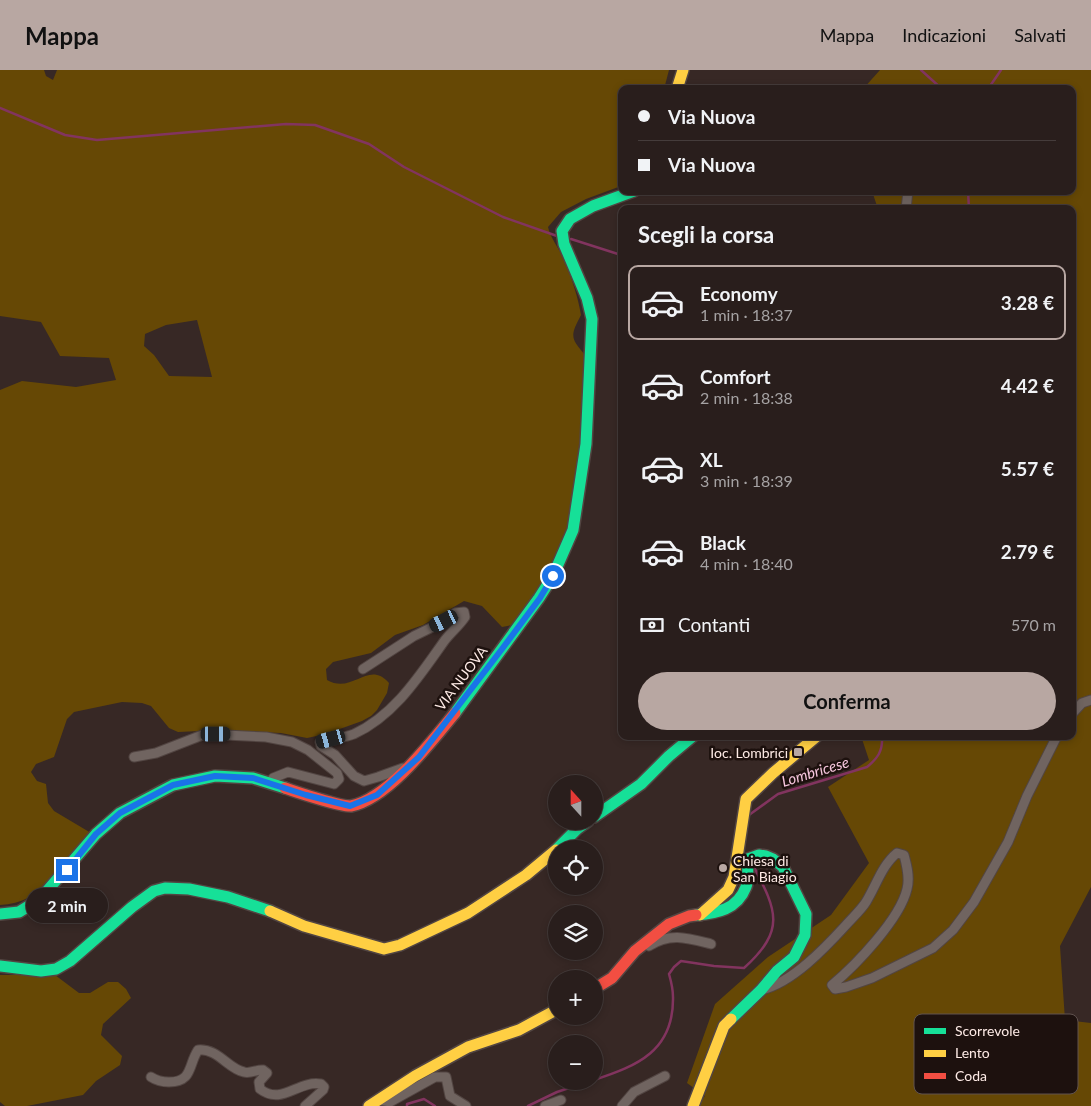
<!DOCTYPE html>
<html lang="it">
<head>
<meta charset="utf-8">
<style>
	:root { --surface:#291e1c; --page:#352b29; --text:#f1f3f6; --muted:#a5a2a3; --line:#453c3b; --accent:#b8a7a2 }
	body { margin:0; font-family:Lato,sans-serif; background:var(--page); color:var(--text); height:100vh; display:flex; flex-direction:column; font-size:19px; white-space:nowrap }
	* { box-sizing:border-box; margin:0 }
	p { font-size:16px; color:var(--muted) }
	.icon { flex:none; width:28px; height:28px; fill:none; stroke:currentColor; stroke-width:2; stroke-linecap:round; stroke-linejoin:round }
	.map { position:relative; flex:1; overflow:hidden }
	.side { position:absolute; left:618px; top:135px; width:458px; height:535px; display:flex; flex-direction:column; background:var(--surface); border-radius:10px; box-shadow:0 2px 8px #0003,0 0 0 1px var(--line) }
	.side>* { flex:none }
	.banner { position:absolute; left:618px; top:15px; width:458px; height:110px; border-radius:10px; box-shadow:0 2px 8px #0003,0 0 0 1px var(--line); display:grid; align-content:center; height:110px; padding:0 20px; background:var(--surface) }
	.needle { width:32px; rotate:339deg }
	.controls { position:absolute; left:548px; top:705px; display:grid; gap:10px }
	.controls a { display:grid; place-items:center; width:55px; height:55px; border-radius:50%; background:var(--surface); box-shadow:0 2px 8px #0003,0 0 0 1px var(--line); font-size:25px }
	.end { position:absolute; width:22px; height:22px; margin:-11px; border:6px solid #1a73e8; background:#fff; box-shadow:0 0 0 2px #fff }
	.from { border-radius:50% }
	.bubble { position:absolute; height:35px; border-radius:18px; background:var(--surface); box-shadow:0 2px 8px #0003,0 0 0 1px var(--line); font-size:16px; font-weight:700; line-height:35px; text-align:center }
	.car { position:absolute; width:15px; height:30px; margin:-15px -8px; border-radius:6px; box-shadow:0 0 4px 1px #0007; background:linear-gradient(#222 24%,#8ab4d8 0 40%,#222 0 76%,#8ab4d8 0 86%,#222 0) }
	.banner b { display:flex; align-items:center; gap:18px; height:48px; font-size:19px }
	.banner b+b { border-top:1px solid var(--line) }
	.banner i { width:12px; height:12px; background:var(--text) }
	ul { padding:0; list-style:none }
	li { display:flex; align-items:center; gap:15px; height:75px; margin:0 10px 8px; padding:0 10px; border:2px solid transparent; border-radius:10px }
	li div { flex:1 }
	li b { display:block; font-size:19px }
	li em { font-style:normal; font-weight:700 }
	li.active { border-color:var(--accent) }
	li>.icon { width:45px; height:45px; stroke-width:1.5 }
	h2 { padding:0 20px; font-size:22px; line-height:60px }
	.pay { display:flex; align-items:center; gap:12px; height:55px; padding:0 20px; font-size:19px }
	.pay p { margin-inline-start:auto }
	.button { display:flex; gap:10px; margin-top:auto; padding:10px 20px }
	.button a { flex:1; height:58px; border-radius:30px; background:var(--accent); color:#111; font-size:20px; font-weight:700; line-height:58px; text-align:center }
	header { display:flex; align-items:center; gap:30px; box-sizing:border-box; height:70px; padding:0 25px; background:var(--accent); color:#111 }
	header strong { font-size:24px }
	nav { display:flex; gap:28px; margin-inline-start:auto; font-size:18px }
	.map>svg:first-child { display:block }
</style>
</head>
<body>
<header>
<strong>Mappa</strong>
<nav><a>Mappa</a><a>Indicazioni</a><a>Salvati</a></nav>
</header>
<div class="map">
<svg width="1091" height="1036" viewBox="0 0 1091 1036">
	<rect width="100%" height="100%" fill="#372825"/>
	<!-- green -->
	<g fill="#664805" fill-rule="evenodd">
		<path d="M0,0H44L46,6L53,10L57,0H669L664,19H621V116L586,129L561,142L548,157C551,170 560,179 565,192C572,209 578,227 581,245C570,266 570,268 586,286C582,353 582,438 552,499C541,519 526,537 512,555L502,557L482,536L464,531L423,555L395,565L371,583L333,592L326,599L327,610C353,625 368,589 389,613L387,623L377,640L371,646L362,651L326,664L307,668L281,663L221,660L178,662L169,658L151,636L142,633L122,632L74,642L67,649L54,687L36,694L31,702L37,711L46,714L48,733L54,741L91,763C67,793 43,834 0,835V320L22,311L76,317L116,310L109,288L60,286L41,252L0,246ZM197,250L212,307L169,306L154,285L144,276L145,264L166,255Z"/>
		<path d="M880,0H1091V817L1060,876L1065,950L1091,953V1036H696L705,1026L687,1013L715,934L768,887L831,845L869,793L828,717L869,690L861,666H1071V139H878L872,121H1071V19H863Z"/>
		<path d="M0,905H55L79,923H90L108,912H118L126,919L131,928L103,954L101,965L122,986L120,995L96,1011L83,1025L27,1036H5L0,1032Z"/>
	</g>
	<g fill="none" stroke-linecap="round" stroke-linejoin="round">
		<!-- stream -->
		<g stroke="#82345f" stroke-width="2.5">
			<path d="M921,0L942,19"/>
			<path d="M988,19L1001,0"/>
			<path d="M0,38L65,65L97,70L286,54L315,55L369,74L404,97L503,147L557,166"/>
			<path d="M968,121L969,139"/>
			<path d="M571,169L621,185"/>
			<path d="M749,745L778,724L867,697C878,688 883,681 882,666"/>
			<path d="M594,1010C637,996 674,981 673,927C673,920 671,911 669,904L674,897L681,891L714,896L744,898C787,859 776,840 753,795"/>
			<path d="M407,1036V1034L424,1029L435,1036"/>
			<path d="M528,1036L557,1022L590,1011"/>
		</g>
		<!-- street casing -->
		<g stroke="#524542" stroke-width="11">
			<g id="street">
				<path d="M906,139L908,121"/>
				<path d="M363,599L414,566L451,548L455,543L464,542L465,547C459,556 451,562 445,570C420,605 395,645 354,664C344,668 331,669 320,672L321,676L335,685L354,706L364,711L378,707L403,698"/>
				<path d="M1071,645L1082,633L1091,630"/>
				<path d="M134,687L156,683L205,664L266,667L292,672L308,680L337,703L339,709L334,714L288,702L273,708L270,713"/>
				<path d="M649,876C670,862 688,868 711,874"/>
				<path d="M761,920C792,913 825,878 846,855C853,847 861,840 866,832C876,816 882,795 897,783L904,785C907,796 910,808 907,819C900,849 856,895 832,915L835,919L846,917L872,908L933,878L953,860L974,832L1008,772L1027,726L1057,666"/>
				<path d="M151,1007C157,1011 162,1012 169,1012C193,1012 188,995 198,980C218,978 228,999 244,1002C251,1004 257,999 263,1000L267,1003L259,1012L260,1019C282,1036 298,1010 321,1014L324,1017L323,1020L305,1036"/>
				<path d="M380,1030L390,1032L435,1007H446L450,1026L466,1036"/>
				<path d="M545,1036L561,1030"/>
				<path d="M622,1036L634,1022L665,1006"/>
			</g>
		</g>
		<!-- fast casing -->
		<g stroke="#524542" stroke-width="14">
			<g id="fast">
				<path d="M455,643L539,528L553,506L573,460L586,374L592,249L587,228L564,174L562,161L570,149L593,136L634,121"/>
				<path d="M594,747L641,714L669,686L693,666"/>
				<path d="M557,779L577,759L588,751"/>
				<path d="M0,844L19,842L40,829L96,764L120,743L173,715L215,706L253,708L285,718"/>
				<path d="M696,845C717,843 737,840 746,817C749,810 747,797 748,789L759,785L766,786L773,789L783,797L806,844L805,865L794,887L777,901L761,920L731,949"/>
				<path d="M0,896L41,901L56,899L70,891L132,837L154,821L165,818L189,819L228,827L270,841"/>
			</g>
		</g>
		<!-- slow casing -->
		<g stroke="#524542" stroke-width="14">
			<g id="slow">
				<path d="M677,19L683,0"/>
				<path d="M270,841L304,856L384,879L400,875L468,843L526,805L556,780"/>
				<path d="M700,845L728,820L734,807L746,729L773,703L817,666"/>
				<path d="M369,1036L415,1006L468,977L519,960L556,940"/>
				<path d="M693,1036L724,956L731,949"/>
			</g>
		</g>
		<!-- jam casing -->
		<g stroke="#524542" stroke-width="14">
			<g id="jam">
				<path d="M285,718C296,722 342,737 351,736C388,729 432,671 455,643"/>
				<path d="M594,919L612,908L635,881L669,854L689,846L696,845"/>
			</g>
		</g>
		<!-- street -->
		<use href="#street" stroke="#706460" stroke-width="9"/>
		<!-- fast -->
		<use href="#fast" stroke="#16e098" stroke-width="11"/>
		<!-- slow -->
		<use href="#slow" stroke="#ffcf43" stroke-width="11"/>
		<!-- jam -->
		<use href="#jam" stroke="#f24e42" stroke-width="11"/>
	</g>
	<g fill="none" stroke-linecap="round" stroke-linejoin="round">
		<!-- route -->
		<path stroke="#1a73e8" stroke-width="6" d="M67,800L96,764L120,743L173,715L215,706L253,708L306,725L350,736L377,725L419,687L502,579L540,528L553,506"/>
	</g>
	<!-- markers -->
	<g fill="#b8a7a2" stroke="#1d110e" stroke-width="2">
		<rect x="793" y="677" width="10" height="10" rx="2.5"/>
		<circle cx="723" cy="798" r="5"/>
	</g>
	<g text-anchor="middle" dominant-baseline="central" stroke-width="5" stroke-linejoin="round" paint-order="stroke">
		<!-- street labels -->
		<g font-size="14" fill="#feebe6" stroke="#1d110e">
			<text transform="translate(461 608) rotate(-53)">VIA NUOVA</text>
		</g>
		<!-- poi labels -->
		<g font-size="14" fill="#feebe6" stroke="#1d110e" text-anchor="end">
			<text x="788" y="682">Ioc. Lombrici</text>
			<text x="733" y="790" text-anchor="start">Chiesa di<tspan x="733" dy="16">San Biagio</tspan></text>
		</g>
		<!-- water labels -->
		<g font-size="15" font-style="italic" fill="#f6c6dd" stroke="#1d110e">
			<text transform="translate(815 701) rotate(-17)">Lombricese</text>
		</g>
	</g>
	<!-- legend -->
	<rect x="914" y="944" width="164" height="80" rx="8" fill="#1d110e" stroke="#60524f" stroke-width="1"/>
	<rect x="924" y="958" width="22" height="6" fill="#16e098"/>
	<rect x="924" y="980" width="22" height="7" fill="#ffcf43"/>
	<rect x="924" y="1003" width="22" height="6" fill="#f24e42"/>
	<g font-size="14" fill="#feebe6">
		<text x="955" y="966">Scorrevole</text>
		<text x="955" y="988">Lento</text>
		<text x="955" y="1011">Coda</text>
	</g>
</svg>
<div class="controls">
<a><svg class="needle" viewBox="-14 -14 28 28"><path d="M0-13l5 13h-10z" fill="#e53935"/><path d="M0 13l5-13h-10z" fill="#a5a2a3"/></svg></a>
<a><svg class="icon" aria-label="locate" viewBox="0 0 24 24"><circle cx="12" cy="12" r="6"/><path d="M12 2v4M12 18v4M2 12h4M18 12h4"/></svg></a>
<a><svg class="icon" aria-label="layers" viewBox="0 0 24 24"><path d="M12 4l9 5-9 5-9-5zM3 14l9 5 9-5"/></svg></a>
<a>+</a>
<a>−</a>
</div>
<i class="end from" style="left:553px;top:506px"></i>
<i class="end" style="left:67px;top:800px"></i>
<div class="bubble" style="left:26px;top:818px;width:82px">2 min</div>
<i class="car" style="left:444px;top:551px;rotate:244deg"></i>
<i class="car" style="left:216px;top:664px;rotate:90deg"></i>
<i class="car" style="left:331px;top:669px;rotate:255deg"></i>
<div class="banner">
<b><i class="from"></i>Via Nuova</b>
<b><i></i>Via Nuova</b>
</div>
<section class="side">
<h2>Scegli la corsa</h2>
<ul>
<li class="active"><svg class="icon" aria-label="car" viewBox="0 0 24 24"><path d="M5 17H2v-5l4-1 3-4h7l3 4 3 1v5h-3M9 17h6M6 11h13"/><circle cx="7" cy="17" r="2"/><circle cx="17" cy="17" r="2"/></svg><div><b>Economy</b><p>1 min · 18:37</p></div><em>3.28 €</em></li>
<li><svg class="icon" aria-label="car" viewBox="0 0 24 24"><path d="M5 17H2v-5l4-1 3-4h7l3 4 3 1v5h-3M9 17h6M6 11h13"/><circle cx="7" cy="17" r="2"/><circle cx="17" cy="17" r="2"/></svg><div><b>Comfort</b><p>2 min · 18:38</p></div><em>4.42 €</em></li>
<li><svg class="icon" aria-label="car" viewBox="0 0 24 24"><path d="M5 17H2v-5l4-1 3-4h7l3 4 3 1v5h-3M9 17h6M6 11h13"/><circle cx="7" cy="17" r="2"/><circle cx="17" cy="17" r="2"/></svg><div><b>XL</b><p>3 min · 18:39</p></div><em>5.57 €</em></li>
<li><svg class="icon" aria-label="car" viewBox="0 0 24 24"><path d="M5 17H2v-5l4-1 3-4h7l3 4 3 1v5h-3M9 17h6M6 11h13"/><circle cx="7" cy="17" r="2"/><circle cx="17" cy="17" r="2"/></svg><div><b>Black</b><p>4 min · 18:40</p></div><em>2.79 €</em></li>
</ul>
<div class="pay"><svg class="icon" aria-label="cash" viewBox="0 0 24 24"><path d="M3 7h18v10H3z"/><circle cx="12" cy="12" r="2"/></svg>Contanti<p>570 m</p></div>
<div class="button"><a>Conferma</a></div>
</section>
</div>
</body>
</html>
